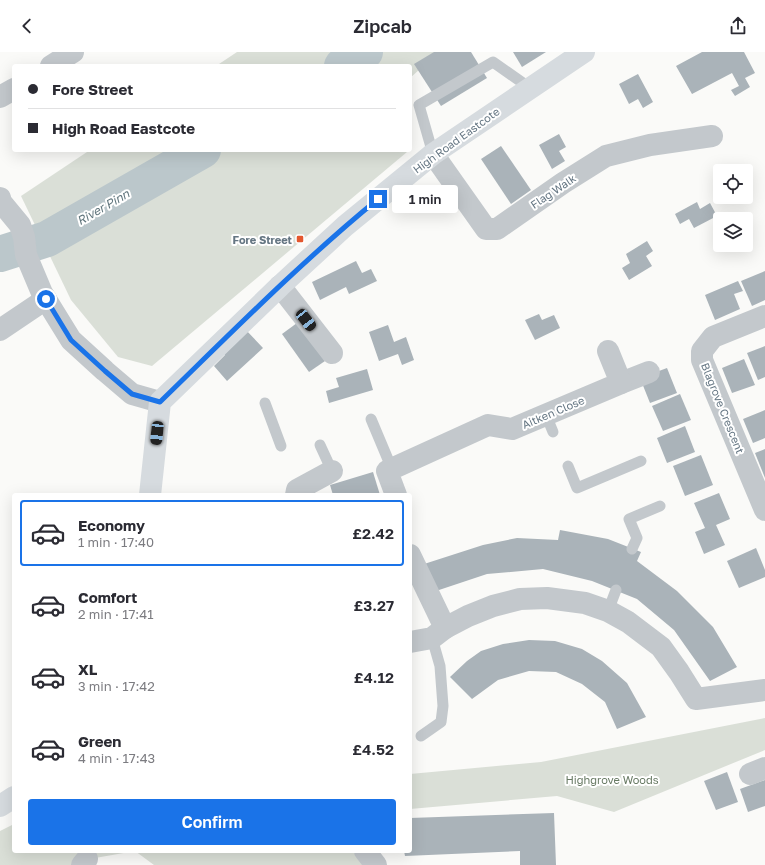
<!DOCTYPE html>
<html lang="en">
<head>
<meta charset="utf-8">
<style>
	:root { --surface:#fff; --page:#f7f7f7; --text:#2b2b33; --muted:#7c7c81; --line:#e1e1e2; --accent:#1a73e8 }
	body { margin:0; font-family:"Golos Text",sans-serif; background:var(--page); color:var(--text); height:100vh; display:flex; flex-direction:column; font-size:15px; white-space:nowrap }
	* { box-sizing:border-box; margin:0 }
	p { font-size:13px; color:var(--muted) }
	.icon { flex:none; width:22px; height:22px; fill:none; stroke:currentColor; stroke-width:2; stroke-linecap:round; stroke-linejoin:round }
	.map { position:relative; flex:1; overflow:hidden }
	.side { position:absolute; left:12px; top:441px; width:400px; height:360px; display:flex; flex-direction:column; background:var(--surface); border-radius:4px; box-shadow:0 4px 16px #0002 }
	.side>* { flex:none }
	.hud { position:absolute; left:12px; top:12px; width:400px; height:88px; border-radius:4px; box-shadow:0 4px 16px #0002; display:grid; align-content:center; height:88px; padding:0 16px; background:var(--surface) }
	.tools { position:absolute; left:713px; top:112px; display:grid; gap:8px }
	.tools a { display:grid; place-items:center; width:40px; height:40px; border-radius:4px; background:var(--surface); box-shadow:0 4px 16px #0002; font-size:20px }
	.end { position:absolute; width:18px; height:18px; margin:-9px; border:5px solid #1a73e8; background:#fff; box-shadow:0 0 0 2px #fff }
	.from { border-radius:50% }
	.bubble { position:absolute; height:28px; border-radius:4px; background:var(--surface); box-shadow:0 4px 16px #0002; font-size:13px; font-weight:600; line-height:28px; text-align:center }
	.car { position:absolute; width:12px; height:24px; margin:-12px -6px; border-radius:5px; box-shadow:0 0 3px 1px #0007; background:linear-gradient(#222 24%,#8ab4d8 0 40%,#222 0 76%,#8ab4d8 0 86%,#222 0) }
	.hud b { display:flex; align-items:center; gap:14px; height:38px; font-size:15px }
	.hud b+b { border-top:1px solid var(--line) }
	.hud i { width:10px; height:10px; background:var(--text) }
	ul { padding:7px 0 0; list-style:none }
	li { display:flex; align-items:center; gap:12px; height:66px; margin:0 8px 6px; padding:0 8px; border:2px solid transparent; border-radius:4px }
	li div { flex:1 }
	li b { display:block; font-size:15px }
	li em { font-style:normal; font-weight:600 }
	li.on { border-color:var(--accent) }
	li>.icon { width:36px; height:36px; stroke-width:1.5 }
	.action { display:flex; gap:8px; margin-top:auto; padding:8px 16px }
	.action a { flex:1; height:46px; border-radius:4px; background:var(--accent); color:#fff; font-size:16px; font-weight:600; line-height:46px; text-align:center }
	header { display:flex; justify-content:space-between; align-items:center; height:52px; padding:0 16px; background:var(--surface); font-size:18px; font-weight:600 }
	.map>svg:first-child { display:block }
</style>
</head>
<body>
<header><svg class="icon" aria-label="back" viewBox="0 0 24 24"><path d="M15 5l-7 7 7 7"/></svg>Zipcab<svg class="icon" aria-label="share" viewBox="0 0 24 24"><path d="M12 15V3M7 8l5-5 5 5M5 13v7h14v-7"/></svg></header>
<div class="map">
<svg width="765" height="813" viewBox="0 0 765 813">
	<rect width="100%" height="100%" fill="#fafaf8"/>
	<!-- green -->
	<g fill="#dadfd7">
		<path d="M237,0H439L410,26V14H216Z"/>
		<path d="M90,98H406L407,100L152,314L118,305L71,248L21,144Z"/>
		<path d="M765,666V698L614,760L557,744L410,757V722L541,710Z"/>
		<path d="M14,772V799H376L374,813H154L135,799L78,809L74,813H0V779Z"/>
	</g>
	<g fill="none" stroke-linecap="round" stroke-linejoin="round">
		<!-- river -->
		<g stroke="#bbc7cb" stroke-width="36">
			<path d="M342,14L365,0"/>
			<path d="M0,202L47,187L203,98"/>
		</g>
	</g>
	<!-- building -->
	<g fill="#aab3b9">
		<path d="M434,0H471L487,26L441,54L414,12Z"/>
		<path d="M513,0H546L522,15Z"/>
		<path d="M702,0H744L755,21L745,26L750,35L735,44L731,38L739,34L732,21L692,42L676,14Z"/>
		<path d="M638,22L653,50L643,56L638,47L629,52L619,32Z"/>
		<path d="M559,82L566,95L559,99L565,109L552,117L539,93Z"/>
		<path d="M501,94L531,138L511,152L481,107Z"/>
		<path d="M697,150L700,157L710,151L717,164L694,176L689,167L680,172L675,162Z"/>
		<path d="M647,189L653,199L646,204L652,214L629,228L622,216L630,211L626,202Z"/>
		<path d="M356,209L362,221L371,217L377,229L349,242L346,235L320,248L312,230Z"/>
		<path d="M765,219V248L752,254L741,229Z"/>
		<path d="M738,229L743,239L734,242L740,257L715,268L705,243Z"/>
		<path d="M539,262L542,268L554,263L560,276L535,288L525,268Z"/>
		<path d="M297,271L325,309L309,320L282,282Z"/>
		<path d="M388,273L394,290L406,285L414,308L402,313L398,302L379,309L369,280Z"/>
		<path d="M245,277L263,296L227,329L214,314L225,303L222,299Z"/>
		<path d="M765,294V325L758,328L747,301Z"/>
		<path d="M744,307L755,333L732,341L722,316Z"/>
		<path d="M667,316L677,341L650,351L640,326Z"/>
		<path d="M367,317L373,338L329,351L326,339L339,335L336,326Z"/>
		<path d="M680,342L691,368L663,379L652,354Z"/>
		<path d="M765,358V386L753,391L743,367Z"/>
		<path d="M685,374L695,400L667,411L657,386Z"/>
		<path d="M765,397V426L755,401Z"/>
		<path d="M701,403L713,433L685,444L673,414Z"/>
		<path d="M373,420L380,443H333L330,433Z"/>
		<path d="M719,441L730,467L716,473L725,493L704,502L695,480L705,476L694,451Z"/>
		<path d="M560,478L608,487L641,500L637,509L677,539L713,575L737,615L710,629L674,578L637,547L592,529L543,517L487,522L430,541L421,513L483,493L517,486L558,488Z"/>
		<path d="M756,496L765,518V525L739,536L727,509Z"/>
		<path d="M529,588L555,589L582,597L602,609L627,631L646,665L617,677L605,650L582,632L556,620L529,619L498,628L472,647L450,625L467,609L481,599L503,592Z"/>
		<path d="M410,632H411L412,672H410Z"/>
		<path d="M727,720L738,750L716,758L704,729Z"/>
		<path d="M765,728V754L748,760L740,737Z"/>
		<path d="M554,761L556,813H520V799L405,804L404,799H410V766Z"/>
	</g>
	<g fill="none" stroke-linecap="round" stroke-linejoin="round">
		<!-- service -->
		<g stroke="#c3c8cc" stroke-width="11">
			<path d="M433,102L419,53L493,10L530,36"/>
			<path d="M265,351L281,394"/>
			<path d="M546,363L553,380"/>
			<path d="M371,367L392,417"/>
			<path d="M320,393L332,419"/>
			<path d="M568,414L577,436L641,409"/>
			<path d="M632,497L637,486L629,467L660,454"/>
			<path d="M608,559L616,538"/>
			<path d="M421,684L441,670L443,654L440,614L432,586"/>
		</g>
		<!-- minor -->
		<g stroke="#c3c8cc" stroke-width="22">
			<path d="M51,14L73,0"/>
			<path d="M0,45L14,37"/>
			<path d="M433,102L486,177H497L563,131L606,104L650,93L712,84"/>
			<path d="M0,146L1,150L20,173L24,185L26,203L42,241L71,288L105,319L132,342L160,350"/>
			<path d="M280,234L332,301"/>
			<path d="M765,264L713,285L702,299V308L765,458"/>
			<path d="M0,278L46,247"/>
			<path d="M621,331L649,320"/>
			<path d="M296,443L297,438L332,419"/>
			<path d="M396,443L387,419L488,373L512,377L621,331L608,299"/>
			<path d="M410,503L445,576"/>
			<path d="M410,590L432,586L445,576L468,564L493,554L520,547L547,546L585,551L608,559L628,570L661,595L679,620L696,647L765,638"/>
			<path d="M750,722L765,716"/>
			<path d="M365,799L376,813"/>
			<path d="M82,813L87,807"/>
		</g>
		<!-- secondary -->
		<g stroke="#d6dbdf" stroke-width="22">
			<path d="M150,443L160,350L280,234L345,174L433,102L584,0"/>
			<path d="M0,754L14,745"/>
		</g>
	</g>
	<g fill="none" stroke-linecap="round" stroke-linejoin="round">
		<!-- route -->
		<path stroke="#1a73e8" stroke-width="5" d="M46,247L71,288L105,319L132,342L160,350C231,281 301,210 378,147"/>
	</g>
	<!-- markers -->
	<rect fill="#e4572e" stroke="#fff" stroke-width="1.5" x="296" y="183" width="8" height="8" rx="2"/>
	<g text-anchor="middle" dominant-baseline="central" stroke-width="4" stroke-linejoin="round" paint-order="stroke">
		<!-- street labels -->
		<g font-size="11" fill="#657683" stroke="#fff">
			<text transform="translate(456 88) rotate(-36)">High Road Eastcote</text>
			<text transform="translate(553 139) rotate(-34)">Flag Walk</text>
			<text transform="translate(723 356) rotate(68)">Blagrove Crescent</text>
			<text transform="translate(553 360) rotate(-23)">Aitken Close</text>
		</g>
		<!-- poi labels -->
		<g font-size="11" font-weight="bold" fill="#657683" stroke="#fff" text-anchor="end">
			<text x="292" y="187">Fore Street</text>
		</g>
		<!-- park labels -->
		<g font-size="11" fill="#687a64" stroke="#fff">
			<text x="612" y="727">Highgrove Woods</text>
		</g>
		<!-- water labels -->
		<g font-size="12" font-style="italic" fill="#60757c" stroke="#fff">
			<text transform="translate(103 155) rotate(-30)">River Pinn</text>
		</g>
	</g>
</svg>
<div class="tools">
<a><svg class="icon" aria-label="locate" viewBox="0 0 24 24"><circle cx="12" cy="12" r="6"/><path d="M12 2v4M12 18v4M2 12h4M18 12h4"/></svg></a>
<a><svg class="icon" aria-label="layers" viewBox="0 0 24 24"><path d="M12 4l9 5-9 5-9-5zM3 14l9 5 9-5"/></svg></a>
</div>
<i class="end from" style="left:46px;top:247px"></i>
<i class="end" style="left:378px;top:147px"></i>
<div class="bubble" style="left:392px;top:133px;width:66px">1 min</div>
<i class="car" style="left:306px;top:268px;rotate:142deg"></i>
<i class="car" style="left:157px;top:381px;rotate:186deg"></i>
<div class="hud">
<b><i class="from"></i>Fore Street</b>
<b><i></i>High Road Eastcote</b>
</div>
<section class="side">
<ul>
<li class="on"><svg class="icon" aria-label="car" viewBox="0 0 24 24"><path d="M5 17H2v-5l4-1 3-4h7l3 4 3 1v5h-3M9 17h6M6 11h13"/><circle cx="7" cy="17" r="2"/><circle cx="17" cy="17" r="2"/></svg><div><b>Economy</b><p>1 min · 17:40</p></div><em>£2.42</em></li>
<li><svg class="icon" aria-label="car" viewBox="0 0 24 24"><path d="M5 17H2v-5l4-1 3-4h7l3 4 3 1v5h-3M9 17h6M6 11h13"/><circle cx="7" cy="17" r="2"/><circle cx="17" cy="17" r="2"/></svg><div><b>Comfort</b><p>2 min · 17:41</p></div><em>£3.27</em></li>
<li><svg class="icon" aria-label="car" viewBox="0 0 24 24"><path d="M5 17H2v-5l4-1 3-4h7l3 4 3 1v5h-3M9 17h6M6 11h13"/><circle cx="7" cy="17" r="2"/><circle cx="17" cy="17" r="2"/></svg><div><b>XL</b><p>3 min · 17:42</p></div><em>£4.12</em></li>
<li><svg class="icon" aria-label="car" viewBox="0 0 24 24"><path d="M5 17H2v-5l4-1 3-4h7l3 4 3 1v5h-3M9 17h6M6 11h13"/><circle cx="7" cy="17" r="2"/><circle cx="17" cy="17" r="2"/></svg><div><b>Green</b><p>4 min · 17:43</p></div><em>£4.52</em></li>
</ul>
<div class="action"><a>Confirm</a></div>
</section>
</div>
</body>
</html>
